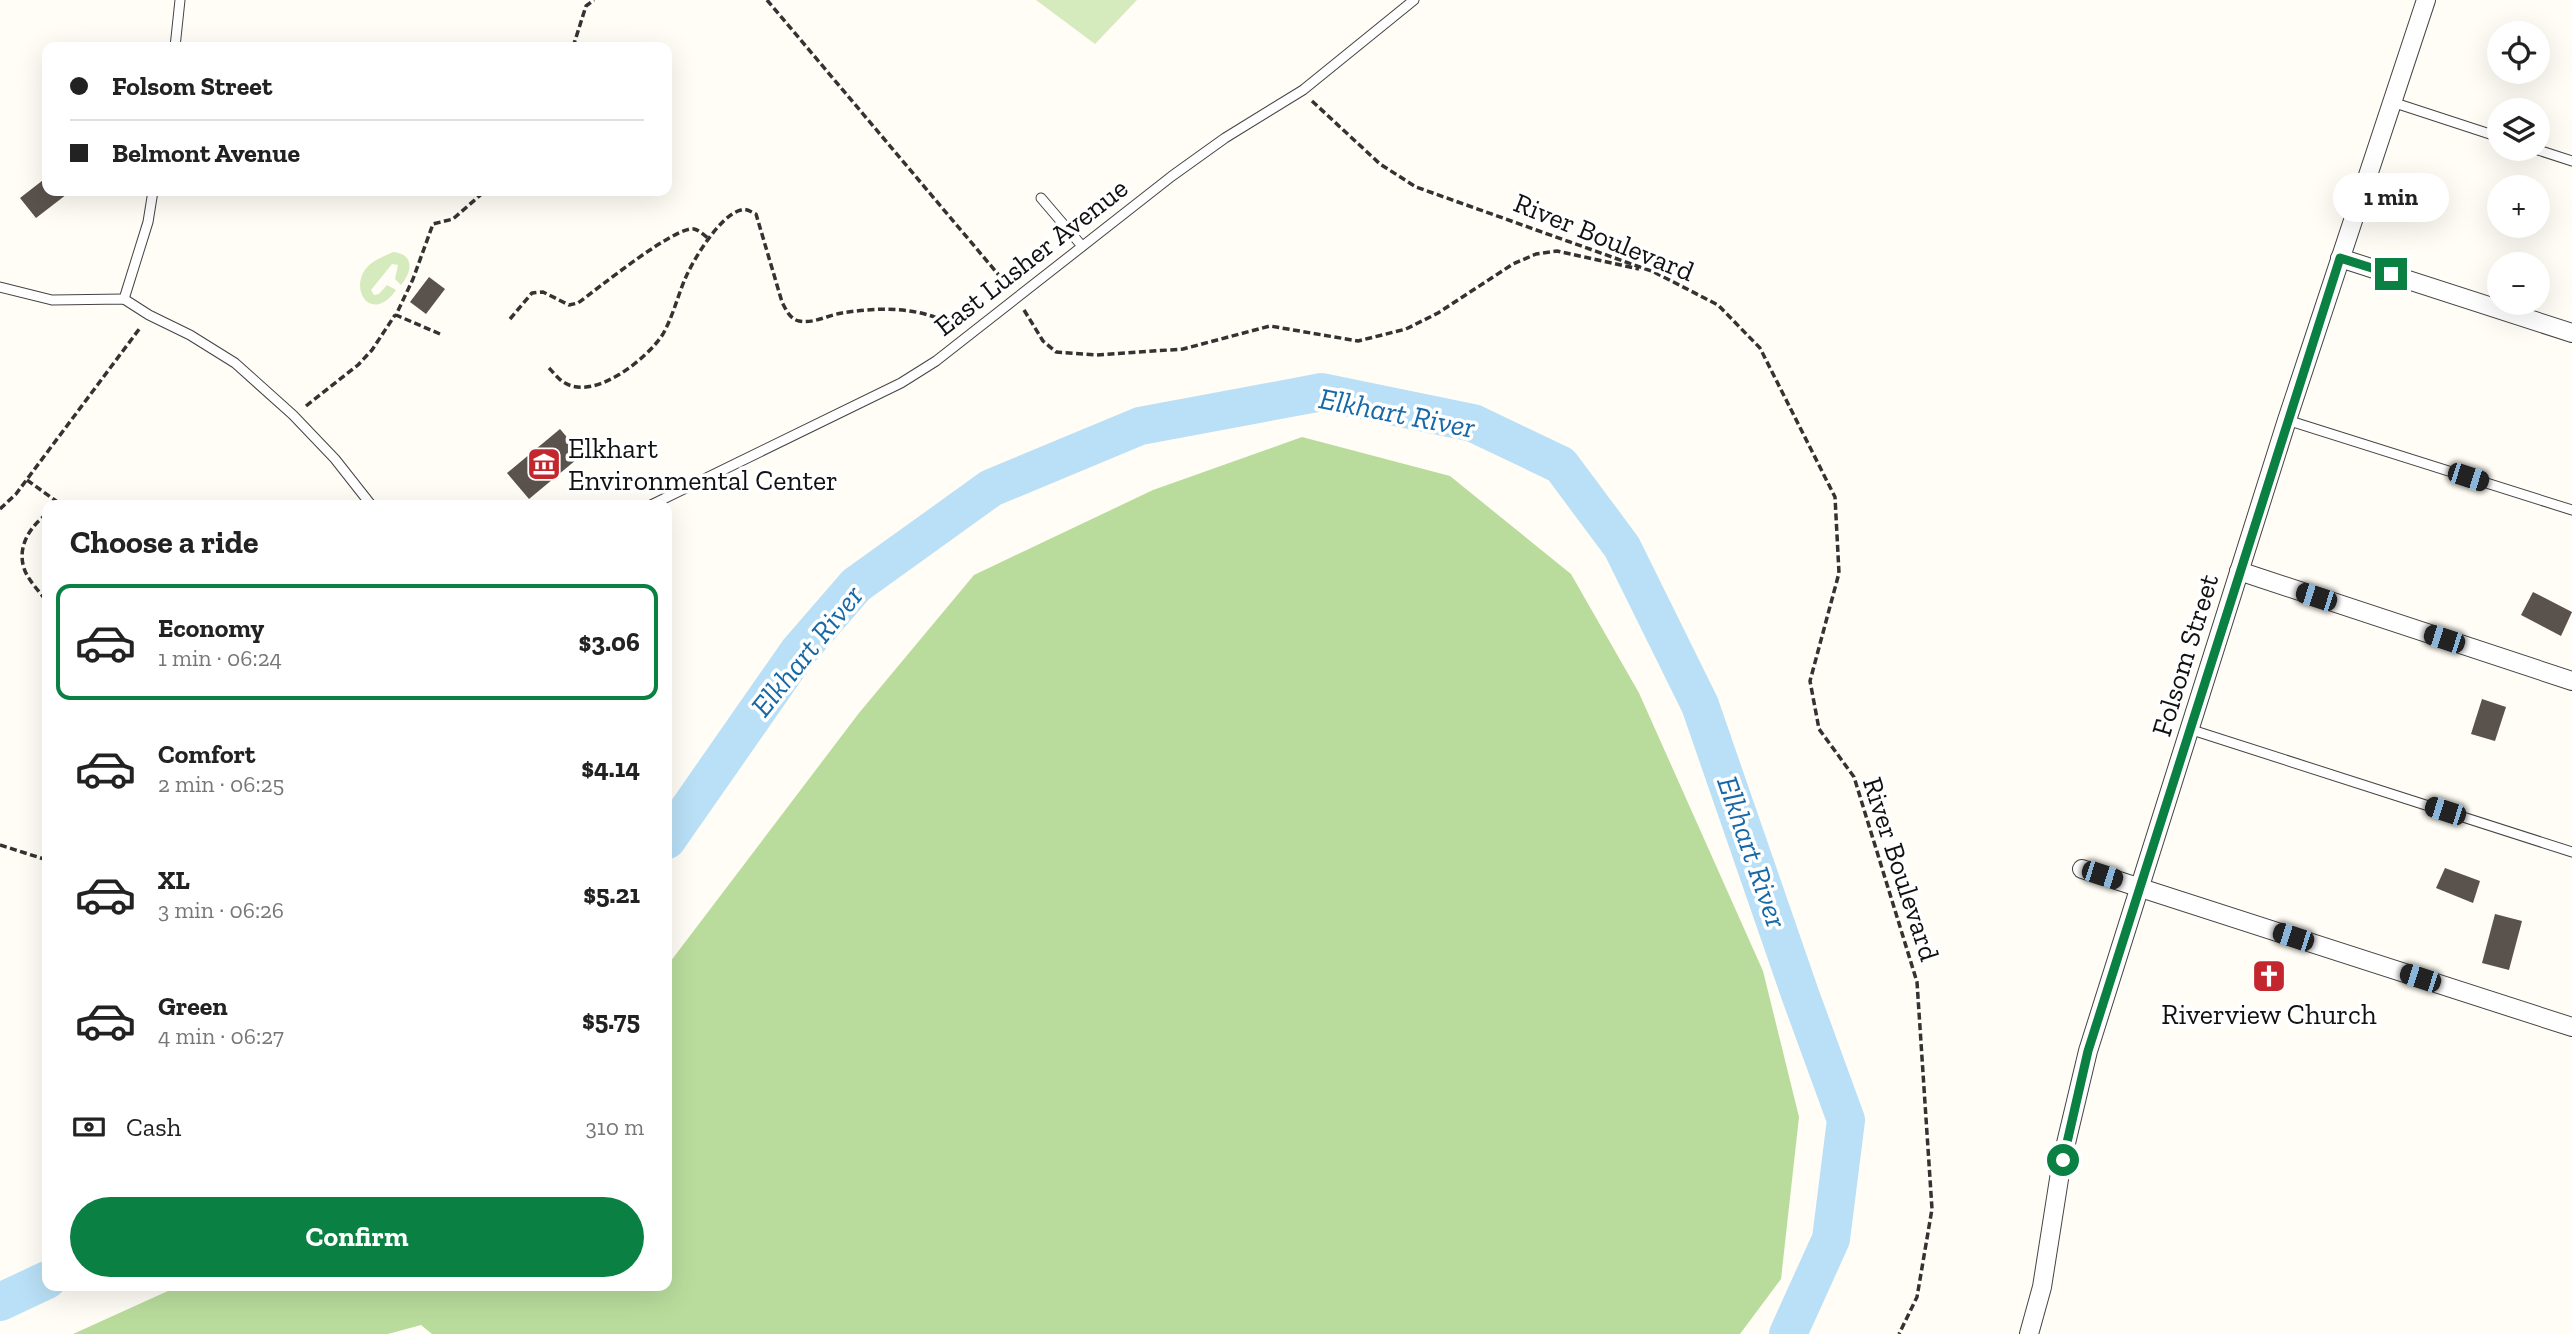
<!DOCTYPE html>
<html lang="en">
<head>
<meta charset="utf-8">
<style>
	:root { --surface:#fff; --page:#f2f2f2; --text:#222; --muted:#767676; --line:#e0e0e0; --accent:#0b8043 }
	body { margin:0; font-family:"Zilla Slab",serif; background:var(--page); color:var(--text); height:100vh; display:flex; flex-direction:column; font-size:26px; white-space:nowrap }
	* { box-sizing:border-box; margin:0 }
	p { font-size:23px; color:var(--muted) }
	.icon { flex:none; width:38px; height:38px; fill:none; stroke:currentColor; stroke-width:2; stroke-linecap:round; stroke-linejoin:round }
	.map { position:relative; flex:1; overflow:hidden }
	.sheet { position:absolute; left:42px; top:500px; width:630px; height:791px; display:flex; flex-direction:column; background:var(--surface); border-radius:14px; box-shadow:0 7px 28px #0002 }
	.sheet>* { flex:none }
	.banner { position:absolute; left:42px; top:42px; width:630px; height:154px; border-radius:14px; box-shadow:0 7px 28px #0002; display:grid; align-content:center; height:154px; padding:0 28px; background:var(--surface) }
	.controls { position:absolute; left:2487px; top:21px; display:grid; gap:14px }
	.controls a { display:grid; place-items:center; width:63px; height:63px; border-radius:50%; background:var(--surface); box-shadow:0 7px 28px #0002; font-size:35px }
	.end { position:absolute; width:32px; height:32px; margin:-16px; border:9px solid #0b8043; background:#fff; box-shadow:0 0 0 4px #fff }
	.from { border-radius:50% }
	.bubble { position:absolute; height:49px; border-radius:24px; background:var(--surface); box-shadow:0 7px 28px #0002; font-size:23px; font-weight:800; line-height:49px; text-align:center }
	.car { position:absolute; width:21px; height:42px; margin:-21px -10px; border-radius:9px; box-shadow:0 0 5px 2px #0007; background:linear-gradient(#222 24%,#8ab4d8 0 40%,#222 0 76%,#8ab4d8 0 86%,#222 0) }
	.banner b { display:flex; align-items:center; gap:24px; height:66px; font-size:26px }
	.banner b+b { border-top:2px solid var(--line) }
	.banner i { width:18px; height:18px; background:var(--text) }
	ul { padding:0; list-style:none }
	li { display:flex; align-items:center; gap:21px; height:116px; margin:0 14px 10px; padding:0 14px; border:4px solid transparent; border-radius:14px }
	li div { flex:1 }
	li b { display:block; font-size:26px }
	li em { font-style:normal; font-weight:800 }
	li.on { border-color:var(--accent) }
	li>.icon { width:63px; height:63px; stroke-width:1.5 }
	h2 { padding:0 28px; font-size:32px; line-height:84px }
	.pay { display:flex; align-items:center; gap:18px; height:77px; padding:0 28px; font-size:26px }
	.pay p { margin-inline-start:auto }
	.primary-button { display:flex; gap:14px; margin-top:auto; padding:14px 28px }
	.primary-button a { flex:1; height:80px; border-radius:42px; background:var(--accent); color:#fff; font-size:28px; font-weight:800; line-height:80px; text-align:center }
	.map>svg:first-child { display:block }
</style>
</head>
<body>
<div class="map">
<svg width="2572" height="1334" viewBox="0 0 2572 1334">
	<rect width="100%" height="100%" fill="#fffdf5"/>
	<!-- green -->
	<g fill="#d5ebbd">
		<path d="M1036,0H1137L1095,44Z"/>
		<path d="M393,252C415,254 412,272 401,285L395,279L398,265L392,264L371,290L374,295L379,294L387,285L396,290C369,328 344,282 373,262C379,258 387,255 393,252Z"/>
	</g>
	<!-- forest -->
	<path fill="#b9dc9c" d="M1302,437L1450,476L1571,574L1639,693L1763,971L1799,1117L1781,1279L1740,1334H432L421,1325L388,1334H73L179,1286H667V966L859,713L974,575L1153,490Z"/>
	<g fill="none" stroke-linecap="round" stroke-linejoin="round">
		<!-- river -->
		<g stroke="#b9e0f7" stroke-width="38">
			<path d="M667,840L798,652L856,585L991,488L1140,426L1322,392L1473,423L1561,465L1622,547L1700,705L1800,994L1846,1120L1831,1239L1788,1334"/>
			<path d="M0,1302L47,1280"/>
		</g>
	</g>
	<!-- building -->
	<g fill="#5a524d">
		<path d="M47,177V191H71L36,218L20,198Z"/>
		<path d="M429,277L445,289L426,314L410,302Z"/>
		<path d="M560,429L582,455L529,499L507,473Z"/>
		<path d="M2533,592L2572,612L2561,636L2521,615Z"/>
		<path d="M2482,699L2506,707L2495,741L2471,734Z"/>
		<path d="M2445,868L2480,881L2473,903L2436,888Z"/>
		<path d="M2495,914L2522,921L2509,970L2482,963Z"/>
	</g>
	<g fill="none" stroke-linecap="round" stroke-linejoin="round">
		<!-- lane casing -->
		<g stroke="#444" stroke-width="11">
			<g id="lane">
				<path d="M175,47L180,0"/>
				<path d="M2392,102L2499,137"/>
				<path d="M2535,149L2572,161"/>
				<path d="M1041,198L1082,246"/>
				<path d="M0,287L52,300L124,299L149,315L190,335L235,363L293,415L335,459L372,506"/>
				<path d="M124,299L148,222L153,191"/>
				<path d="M2287,420L2572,510"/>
				<path d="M649,506L901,383L936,361L1172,176L1225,138L1303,90L1414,0"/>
				<path d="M2189,729L2572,852"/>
			</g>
		</g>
		<!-- street casing -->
		<g stroke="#444" stroke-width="20">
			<g id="street">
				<path d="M2340,258L2572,333"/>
				<path d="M2239,571L2572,681"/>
				<path d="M2082,869L2572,1027"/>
				<path d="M2029,1334L2042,1287L2062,1160L2088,1051L2287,420L2426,0"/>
			</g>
		</g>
		<!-- path -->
		<g stroke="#333" stroke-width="3.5" stroke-dasharray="7 3.5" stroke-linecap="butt">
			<path d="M767,0L1008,286"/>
			<path d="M573,47L586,6L594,0"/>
			<path d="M1312,101L1380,164L1416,187L1654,272L1718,305L1760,348L1835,497L1839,573L1810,681L1819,729L1854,777L1917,982L1932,1209L1917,1297L1899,1334"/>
			<path d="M1024,310L1043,341L1056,352L1097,355L1183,349L1270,326L1358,341L1406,329L1438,313L1513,264L1536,254L1557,251L1639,269"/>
			<path d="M510,319L532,293L543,292L569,305L578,303C596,290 676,225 694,229C699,230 705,236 708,238"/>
			<path d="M440,334L396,315L413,279L433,224L453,219L485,191"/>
			<path d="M549,368C554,373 559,380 565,383C595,401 648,358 663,334C673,316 677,298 685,279C693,260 720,215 741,210C746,208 751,212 756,214L782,302C786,310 790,319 799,321C814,324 828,315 842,313C879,307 922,306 955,327"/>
			<path d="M306,406L358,365L372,350L395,315"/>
			<path d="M27,480L63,506"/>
			<path d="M0,509L16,494L140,328"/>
			<path d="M47,514C30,526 17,547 24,568C27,579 40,592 47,602"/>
			<path d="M0,845L47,860"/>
		</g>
		<!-- lane -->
		<use href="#lane" stroke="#fff" stroke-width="9"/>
		<!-- street -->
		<use href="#street" stroke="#fff" stroke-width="18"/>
	</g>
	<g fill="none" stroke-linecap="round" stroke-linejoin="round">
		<!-- route -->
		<path stroke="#0b8043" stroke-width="9" d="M2063,1160L2088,1051L2340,258L2391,274"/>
	</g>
	<!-- icons -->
	<defs>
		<g id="museum-square" transform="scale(1.75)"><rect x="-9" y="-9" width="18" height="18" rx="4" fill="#c4262e" stroke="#fff"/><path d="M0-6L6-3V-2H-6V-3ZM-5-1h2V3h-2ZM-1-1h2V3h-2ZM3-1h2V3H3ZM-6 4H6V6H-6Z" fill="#fff"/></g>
		<g id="church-square" transform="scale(1.75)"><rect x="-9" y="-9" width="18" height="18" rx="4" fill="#c4262e" stroke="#fff"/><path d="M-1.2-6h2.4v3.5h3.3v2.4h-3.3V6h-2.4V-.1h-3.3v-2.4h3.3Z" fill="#fff"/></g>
	</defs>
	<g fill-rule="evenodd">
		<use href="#museum-square" x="544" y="464"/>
		<use href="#church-square" x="2269" y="976"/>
	</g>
	<g text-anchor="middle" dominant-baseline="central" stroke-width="7" stroke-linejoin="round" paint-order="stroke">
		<!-- street labels -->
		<g font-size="28" fill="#111" stroke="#fff">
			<text transform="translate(1604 237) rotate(22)">River Boulevard</text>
			<text transform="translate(1031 257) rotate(-38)">East Lusher Avenue</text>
			<text transform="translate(2185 655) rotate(-73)">Folsom Street</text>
			<text transform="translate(1901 869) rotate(72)">River Boulevard</text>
		</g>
		<!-- poi labels -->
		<g font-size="28" fill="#111" stroke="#fff" text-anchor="start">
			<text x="568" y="448">Elkhart<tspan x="568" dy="32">Environmental Center</tspan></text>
			<text x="2269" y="1014" text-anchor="middle">Riverview Church</text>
		</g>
		<!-- water labels -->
		<g font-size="30" font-style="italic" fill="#1768a6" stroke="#fff">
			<text transform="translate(1397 413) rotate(11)">Elkhart River</text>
			<text transform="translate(807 651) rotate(-51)">Elkhart River</text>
			<text transform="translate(1752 852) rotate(71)">Elkhart River</text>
		</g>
	</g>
</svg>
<div class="controls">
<a><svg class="icon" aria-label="locate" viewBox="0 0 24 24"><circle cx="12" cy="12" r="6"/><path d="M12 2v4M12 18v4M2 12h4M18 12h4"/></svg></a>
<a><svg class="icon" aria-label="layers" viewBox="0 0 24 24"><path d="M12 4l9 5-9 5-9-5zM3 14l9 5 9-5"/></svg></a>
<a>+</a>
<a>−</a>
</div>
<i class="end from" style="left:2063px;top:1160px"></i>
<i class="end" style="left:2391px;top:274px"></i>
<div class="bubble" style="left:2333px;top:173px;width:116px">1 min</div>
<i class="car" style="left:2468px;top:477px;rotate:108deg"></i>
<i class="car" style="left:2316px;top:597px;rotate:288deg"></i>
<i class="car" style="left:2444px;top:639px;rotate:288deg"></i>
<i class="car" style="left:2445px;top:811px;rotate:288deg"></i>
<i class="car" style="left:2102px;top:875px;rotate:108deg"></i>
<i class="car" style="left:2293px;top:937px;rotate:288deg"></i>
<i class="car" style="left:2420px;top:978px;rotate:288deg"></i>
<div class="banner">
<b><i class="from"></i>Folsom Street</b>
<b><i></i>Belmont Avenue</b>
</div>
<section class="sheet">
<h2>Choose a ride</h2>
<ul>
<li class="on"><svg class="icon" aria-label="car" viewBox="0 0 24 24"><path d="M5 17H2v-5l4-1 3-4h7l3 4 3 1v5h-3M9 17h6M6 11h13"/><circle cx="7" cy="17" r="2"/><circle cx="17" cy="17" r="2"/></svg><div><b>Economy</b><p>1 min · 06:24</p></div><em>$3.06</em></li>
<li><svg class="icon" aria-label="car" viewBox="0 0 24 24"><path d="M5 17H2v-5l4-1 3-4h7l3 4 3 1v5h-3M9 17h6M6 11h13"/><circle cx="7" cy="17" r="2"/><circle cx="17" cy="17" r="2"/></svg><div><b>Comfort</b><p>2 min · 06:25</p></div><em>$4.14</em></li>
<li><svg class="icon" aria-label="car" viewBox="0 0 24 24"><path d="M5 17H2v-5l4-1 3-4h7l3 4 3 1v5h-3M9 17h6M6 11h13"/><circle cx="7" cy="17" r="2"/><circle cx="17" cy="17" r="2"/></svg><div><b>XL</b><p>3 min · 06:26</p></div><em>$5.21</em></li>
<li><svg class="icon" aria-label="car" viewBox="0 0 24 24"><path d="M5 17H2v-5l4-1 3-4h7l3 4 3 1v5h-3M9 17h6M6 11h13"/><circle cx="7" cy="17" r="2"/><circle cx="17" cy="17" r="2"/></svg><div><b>Green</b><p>4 min · 06:27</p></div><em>$5.75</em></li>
</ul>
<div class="pay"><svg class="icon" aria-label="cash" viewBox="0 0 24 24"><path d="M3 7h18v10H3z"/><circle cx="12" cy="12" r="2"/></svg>Cash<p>310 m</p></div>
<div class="primary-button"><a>Confirm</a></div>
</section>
</div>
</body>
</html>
